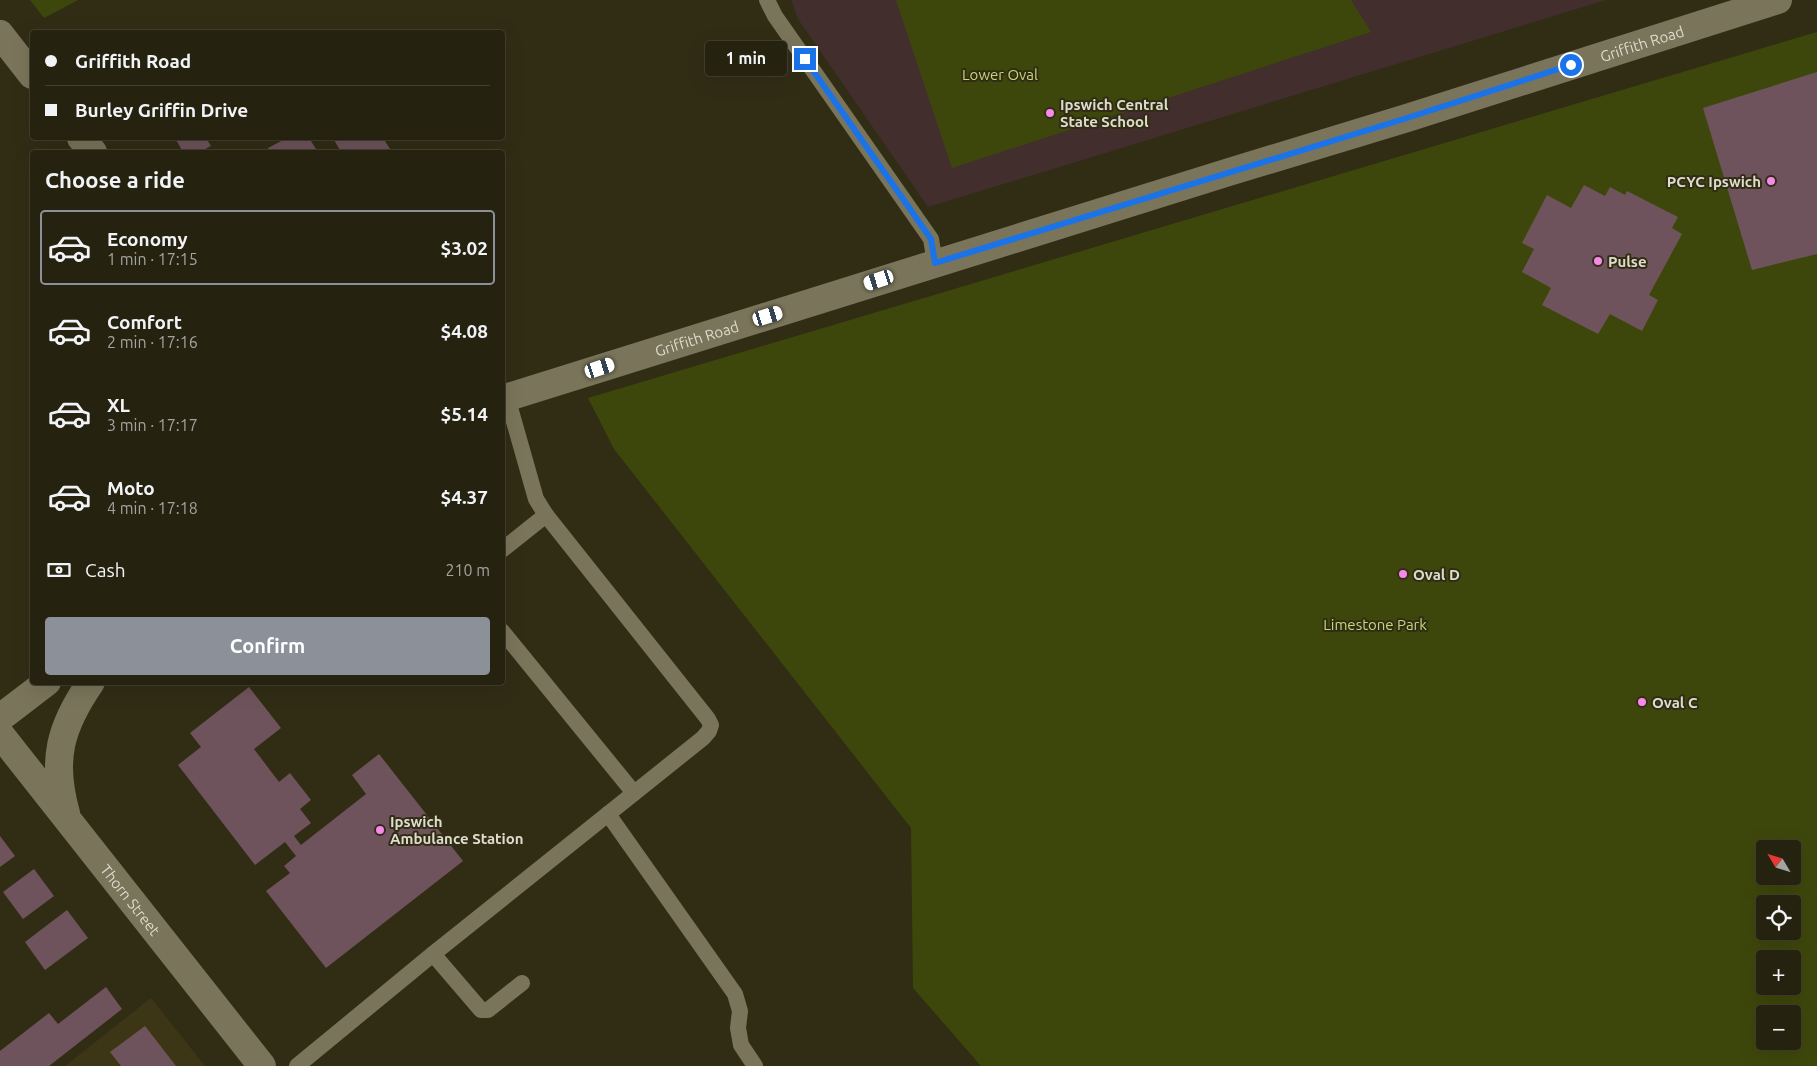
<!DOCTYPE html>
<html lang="en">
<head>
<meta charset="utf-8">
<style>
	:root { --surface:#252210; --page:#2d2a19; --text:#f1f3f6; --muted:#a3a49f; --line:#423f30; --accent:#8c9099 }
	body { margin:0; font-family:Ubuntu,sans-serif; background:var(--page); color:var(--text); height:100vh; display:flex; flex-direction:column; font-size:19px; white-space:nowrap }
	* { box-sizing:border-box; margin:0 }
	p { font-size:16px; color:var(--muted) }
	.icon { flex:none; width:28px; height:28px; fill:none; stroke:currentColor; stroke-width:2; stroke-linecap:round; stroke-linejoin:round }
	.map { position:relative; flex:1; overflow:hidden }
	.side { position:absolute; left:30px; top:150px; width:475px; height:535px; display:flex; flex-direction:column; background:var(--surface); border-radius:5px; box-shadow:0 5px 20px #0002,0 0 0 1px var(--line) }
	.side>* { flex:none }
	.guide { position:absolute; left:30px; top:30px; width:475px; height:110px; border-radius:5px; box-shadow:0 5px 20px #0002,0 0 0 1px var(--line); display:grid; align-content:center; height:110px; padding:0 15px; background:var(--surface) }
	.needle { width:32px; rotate:308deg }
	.tools { position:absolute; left:1756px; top:840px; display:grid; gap:10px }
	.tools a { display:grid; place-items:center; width:45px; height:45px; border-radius:5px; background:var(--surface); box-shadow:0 5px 20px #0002,0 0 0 1px var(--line); font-size:25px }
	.end { position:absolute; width:22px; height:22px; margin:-11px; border:6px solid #1a73e8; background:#fff; box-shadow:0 0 0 2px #fff }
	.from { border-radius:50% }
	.bubble { position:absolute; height:35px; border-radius:5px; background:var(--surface); box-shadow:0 5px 20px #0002,0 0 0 1px var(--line); font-size:16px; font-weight:700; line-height:35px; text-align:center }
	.car { position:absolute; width:15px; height:30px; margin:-15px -8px; border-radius:6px; box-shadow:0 0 4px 1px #0007; background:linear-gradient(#fff 24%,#345 0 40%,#fff 0 76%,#345 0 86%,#fff 0) }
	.guide b { display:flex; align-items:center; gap:18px; height:48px; font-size:19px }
	.guide b+b { border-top:1px solid var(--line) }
	.guide i { width:12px; height:12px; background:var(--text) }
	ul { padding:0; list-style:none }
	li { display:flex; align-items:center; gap:15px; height:75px; margin:0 10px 8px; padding:0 5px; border:2px solid transparent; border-radius:5px }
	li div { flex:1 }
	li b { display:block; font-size:19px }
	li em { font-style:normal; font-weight:700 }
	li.current { border-color:var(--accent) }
	li>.icon { width:45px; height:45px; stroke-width:1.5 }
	h2 { padding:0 15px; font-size:22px; line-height:60px }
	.pay { display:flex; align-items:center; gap:12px; height:55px; padding:0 15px; font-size:19px }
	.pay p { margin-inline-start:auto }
	.primary-button { display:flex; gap:10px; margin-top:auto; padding:10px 15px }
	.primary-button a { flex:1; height:58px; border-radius:5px; background:var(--accent); color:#fff; font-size:20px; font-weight:700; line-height:58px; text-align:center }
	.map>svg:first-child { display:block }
</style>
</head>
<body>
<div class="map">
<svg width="1817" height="1066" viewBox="0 0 1817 1066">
	<rect width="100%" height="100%" fill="#312d15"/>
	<!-- built -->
	<path fill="#3c3616" d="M151,998L205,1066H65Z"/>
	<!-- education -->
	<path fill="#422e2d" d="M791,0H1606L928,207L798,19Z"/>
	<!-- green -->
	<g fill="#3e470b" fill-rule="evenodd">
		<path d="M30,0H78L44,18Z"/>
		<path d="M896,0H1351L1371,32L952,168Z"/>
		<path d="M1817,32V1066H981L913,988L911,828L614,449L588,398ZM1765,849H1792V876H1765ZM1765,904H1792V931H1765ZM1765,959H1792V986H1765ZM1765,1014H1792V1041H1765Z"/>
	</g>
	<!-- building -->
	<g fill="#6f535c">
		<path d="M1817,72V254L1752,270L1703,108Z"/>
		<path d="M175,138H206L211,146L199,152H183Z"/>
		<path d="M287,138H309L318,152H270L268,148Z"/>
		<path d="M333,138H383L392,152H341Z"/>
		<path d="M1584,185L1605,196L1610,187L1625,195L1627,191L1678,217L1672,228L1682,234L1649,295L1658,300L1642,331L1610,314L1598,334L1542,305L1551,288L1522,272L1534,249L1522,243L1547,195L1571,208Z"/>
		<path d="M249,687L281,728L254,749L279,782L290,773L311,800L300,809L311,823L294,836L301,845L366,794L352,775L379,754L463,861L326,968L266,891L290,873L284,866L296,856L285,842L255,865L178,765L201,747L190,733Z"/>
		<path d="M0,836L15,856L0,867Z"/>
		<path d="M34,869L54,896L23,919L3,892Z"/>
		<path d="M67,910L88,938L45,970L25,942Z"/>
		<path d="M106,987L122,1009L49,1066H0V1051L49,1013L58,1024Z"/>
		<path d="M145,1026L176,1066H121L110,1052Z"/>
	</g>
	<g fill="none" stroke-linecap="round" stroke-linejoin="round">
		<!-- lane -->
		<g stroke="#7a755a" stroke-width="16">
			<path d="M767,0L775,16L931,239L935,263"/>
			<path d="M502,550L546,515"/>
			<path d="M502,631L634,793"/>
			<path d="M608,814L735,994L740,1011L738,1028L741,1045L755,1066"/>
			<path d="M433,954L481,1010H488L522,983"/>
			<path d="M297,1066L433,954L703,738L709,731L711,725L708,719L546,515L536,499L507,397"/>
		</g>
		<!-- street -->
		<g stroke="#7a755a" stroke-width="28">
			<path d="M0,34L32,75"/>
			<path d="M81,138L93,152"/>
		</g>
		<!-- secondary -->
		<g stroke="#7a755a" stroke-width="28">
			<path id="s1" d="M502,399L1229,172L1407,118L1778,0"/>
			<path d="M0,718L47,682"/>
			<path id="s2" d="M0,734L262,1066"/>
			<path d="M66,813C51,760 60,727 91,682"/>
		</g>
	</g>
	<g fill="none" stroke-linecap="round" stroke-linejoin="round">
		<!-- route -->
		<path stroke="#1a73e8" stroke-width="6" d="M805,59L931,239L935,263L1407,118L1571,65"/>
	</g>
	<!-- markers -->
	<g fill="#f888ea" stroke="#312d15" stroke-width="2">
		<circle cx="1050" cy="113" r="5"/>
		<circle cx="1771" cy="181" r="5"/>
		<circle cx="1598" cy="261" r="5"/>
		<circle cx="1403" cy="574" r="5"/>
		<circle cx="1642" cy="702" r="5"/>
		<circle cx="380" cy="830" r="5"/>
	</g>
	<g text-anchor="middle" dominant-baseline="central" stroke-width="4" stroke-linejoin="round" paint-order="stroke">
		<!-- street labels -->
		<g font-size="15" fill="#dedccd" stroke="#312d15">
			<text stroke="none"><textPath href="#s1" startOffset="1194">Griffith Road</textPath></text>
			<text stroke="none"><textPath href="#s1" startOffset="204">Griffith Road</textPath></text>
			<text stroke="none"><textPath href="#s2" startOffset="211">Thorn Street</textPath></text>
		</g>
		<!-- park labels -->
		<g font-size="15" fill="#c5d77a" stroke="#312d15">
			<text x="1000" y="74">Lower Oval</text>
			<text x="1375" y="624">Limestone Park</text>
		</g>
		<!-- poi labels -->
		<g font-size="15" font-weight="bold" fill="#dedccd" stroke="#312d15" text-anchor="start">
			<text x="1060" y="104">Ipswich Central<tspan x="1060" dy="17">State School</tspan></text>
			<text x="1761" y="181" text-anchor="end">PCYC Ipswich</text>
			<text x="1608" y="261">Pulse</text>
			<text x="1413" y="574">Oval D</text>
			<text x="1652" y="702">Oval C</text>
			<text x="390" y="821">Ipswich<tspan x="390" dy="17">Ambulance Station</tspan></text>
		</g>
	</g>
</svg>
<div class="tools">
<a><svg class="needle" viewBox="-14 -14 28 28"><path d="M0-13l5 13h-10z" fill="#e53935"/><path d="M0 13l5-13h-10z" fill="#a3a49f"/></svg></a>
<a><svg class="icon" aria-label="locate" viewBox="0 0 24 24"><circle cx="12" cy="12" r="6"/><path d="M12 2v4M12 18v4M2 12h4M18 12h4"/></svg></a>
<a>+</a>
<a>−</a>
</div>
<i class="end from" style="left:1571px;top:65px"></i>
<i class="end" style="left:805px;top:59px"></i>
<div class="bubble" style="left:705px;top:41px;width:82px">1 min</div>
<i class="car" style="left:879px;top:280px;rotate:252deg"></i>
<i class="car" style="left:768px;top:316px;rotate:73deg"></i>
<i class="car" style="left:600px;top:368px;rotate:72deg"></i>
<div class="guide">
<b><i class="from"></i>Griffith Road</b>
<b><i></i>Burley Griffin Drive</b>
</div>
<section class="side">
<h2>Choose a ride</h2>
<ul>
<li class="current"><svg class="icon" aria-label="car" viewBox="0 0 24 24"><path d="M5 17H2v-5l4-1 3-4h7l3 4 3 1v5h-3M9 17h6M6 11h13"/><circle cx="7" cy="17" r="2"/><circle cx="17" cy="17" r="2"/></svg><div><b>Economy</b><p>1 min · 17:15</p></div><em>$3.02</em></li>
<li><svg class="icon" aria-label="car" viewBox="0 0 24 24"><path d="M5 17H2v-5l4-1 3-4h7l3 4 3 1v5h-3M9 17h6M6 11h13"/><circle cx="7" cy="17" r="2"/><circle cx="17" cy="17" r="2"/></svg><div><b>Comfort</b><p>2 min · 17:16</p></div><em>$4.08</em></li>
<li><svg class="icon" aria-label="car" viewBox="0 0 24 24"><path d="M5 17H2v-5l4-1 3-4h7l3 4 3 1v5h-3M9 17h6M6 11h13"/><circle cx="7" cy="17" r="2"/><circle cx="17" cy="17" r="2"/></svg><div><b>XL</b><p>3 min · 17:17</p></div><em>$5.14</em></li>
<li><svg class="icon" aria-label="car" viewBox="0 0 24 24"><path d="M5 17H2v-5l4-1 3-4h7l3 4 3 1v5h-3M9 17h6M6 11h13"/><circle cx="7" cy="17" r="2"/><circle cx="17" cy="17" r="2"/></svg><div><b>Moto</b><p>4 min · 17:18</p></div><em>$4.37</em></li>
</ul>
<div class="pay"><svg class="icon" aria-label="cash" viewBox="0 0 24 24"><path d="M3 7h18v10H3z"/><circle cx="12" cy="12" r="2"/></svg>Cash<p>210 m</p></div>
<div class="primary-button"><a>Confirm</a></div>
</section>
</div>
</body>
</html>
